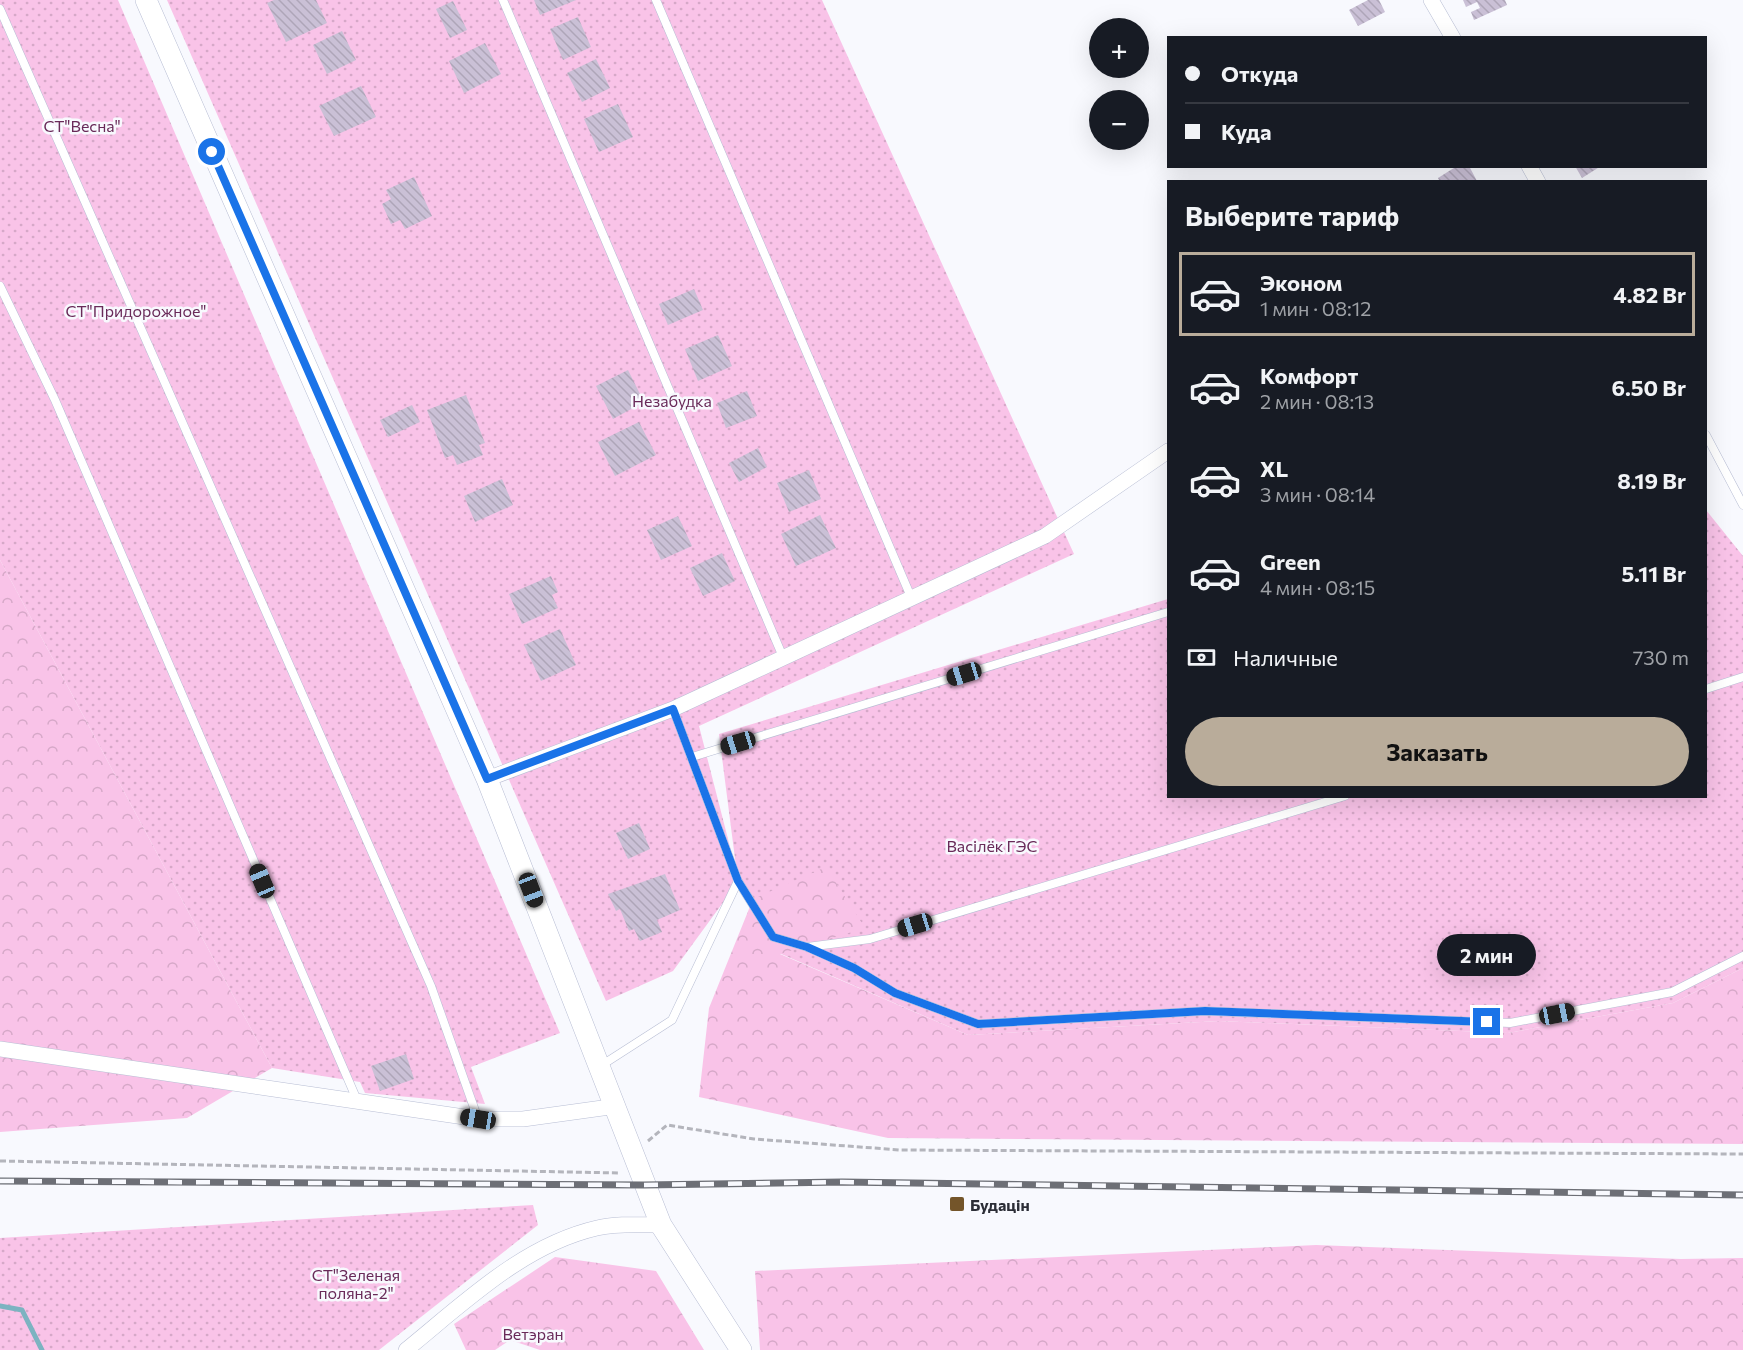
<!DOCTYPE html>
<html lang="ru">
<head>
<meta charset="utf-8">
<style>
	:root { --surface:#171b24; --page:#242831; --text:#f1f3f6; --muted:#9ea1a6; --line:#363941; --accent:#b9ac9a }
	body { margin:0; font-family:Commissioner,sans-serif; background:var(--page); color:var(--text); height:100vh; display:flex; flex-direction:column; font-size:22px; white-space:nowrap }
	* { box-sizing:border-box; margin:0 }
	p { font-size:20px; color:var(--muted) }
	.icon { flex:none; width:33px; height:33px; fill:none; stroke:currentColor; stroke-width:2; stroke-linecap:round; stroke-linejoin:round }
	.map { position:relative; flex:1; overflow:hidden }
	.side { position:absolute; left:1167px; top:180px; width:540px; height:618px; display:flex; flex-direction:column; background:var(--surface); border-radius:0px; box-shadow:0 6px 24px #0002 }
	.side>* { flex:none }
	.top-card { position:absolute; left:1167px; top:36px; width:540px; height:132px; border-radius:0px; box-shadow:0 6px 24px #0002; display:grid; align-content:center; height:132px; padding:0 18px; background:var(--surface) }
	.controls { position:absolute; left:1089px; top:18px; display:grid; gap:12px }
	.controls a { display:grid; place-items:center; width:60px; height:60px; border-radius:50%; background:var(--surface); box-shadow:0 6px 24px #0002; font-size:30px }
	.end { position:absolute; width:27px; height:27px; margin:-14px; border:8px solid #1a73e8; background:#fff; box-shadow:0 0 0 3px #fff }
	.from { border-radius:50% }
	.bubble { position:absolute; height:42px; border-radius:21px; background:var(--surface); box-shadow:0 6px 24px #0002; font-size:20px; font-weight:700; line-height:42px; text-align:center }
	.car { position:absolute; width:18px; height:36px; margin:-18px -9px; border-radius:8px; box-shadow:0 0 4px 2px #0007; background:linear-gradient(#222 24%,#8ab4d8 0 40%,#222 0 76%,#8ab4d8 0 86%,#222 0) }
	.top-card b { display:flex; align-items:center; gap:21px; height:57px; font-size:22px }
	.top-card b+b { border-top:2px solid var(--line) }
	.top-card i { width:15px; height:15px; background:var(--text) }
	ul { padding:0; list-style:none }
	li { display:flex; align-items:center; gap:18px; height:84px; margin:0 12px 9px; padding:0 6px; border:3px solid transparent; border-radius:0px }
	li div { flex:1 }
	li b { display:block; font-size:22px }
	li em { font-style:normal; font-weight:700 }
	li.active { border-color:var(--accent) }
	li>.icon { width:54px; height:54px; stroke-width:1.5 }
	h2 { padding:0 18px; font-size:27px; line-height:72px }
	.pay { display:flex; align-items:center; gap:15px; height:66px; padding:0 18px; font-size:22px }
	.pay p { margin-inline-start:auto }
	.cta { display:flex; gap:12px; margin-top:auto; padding:12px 18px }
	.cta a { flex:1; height:69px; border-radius:36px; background:var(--accent); color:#111; font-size:24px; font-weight:700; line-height:69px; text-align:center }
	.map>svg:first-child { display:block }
</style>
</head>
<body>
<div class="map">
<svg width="1743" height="1350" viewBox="0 0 1743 1350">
	<defs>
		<pattern id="grass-dots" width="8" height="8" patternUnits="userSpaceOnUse" patternTransform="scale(1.5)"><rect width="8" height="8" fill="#f9c3e8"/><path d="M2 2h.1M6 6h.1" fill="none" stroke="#d6a8c8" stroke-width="1.8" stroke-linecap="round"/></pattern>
		<pattern id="forest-crowns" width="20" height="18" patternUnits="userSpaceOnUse" patternTransform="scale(1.5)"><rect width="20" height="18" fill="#f9c3e8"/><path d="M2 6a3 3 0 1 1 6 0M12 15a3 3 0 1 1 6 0" fill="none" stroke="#d6a8c8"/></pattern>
		<pattern id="building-back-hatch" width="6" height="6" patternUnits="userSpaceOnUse" patternTransform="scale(1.5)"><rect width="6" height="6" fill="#cac0d6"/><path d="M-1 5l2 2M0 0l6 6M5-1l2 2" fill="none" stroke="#aea5b8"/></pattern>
	</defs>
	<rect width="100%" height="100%" fill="#f8f9fe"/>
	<!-- grass -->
	<g fill="url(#grass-dots)">
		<path d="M0,0H118L560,1033L471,1067L485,1104L365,1093L360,1082L272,1068L0,560Z"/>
		<path d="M167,0H822L1074,554L699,726L737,874L719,734L1168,599V796H1706V510L1743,556V968L1673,1003L1508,1033L1219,1021L968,1035L779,953L738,882L673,971L606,1001Z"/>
		<path d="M533,1205L538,1225L379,1350H0V1238Z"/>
	</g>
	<!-- forest -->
	<g fill="url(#forest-crowns)">
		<path d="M0,560L272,1068L187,1118L0,1132Z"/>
		<path d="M826,867L865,928L780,954L968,1035L1219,1021L1508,1033L1673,1003L1743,968V1144L888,1138L699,1097L709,1008L753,899Z"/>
		<path d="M1316,1245L1681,1259L1743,1258V1350H760L755,1271Z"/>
		<path d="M555,1257L656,1271L704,1350H540L510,1340L495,1350H466L454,1324Z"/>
	</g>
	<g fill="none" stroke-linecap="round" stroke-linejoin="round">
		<!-- stream -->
		<path stroke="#7cb3c1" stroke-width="5" d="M0,1306L22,1310L42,1350"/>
	</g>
	<!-- building -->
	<g fill="url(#building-back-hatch)">
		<path d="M274,0H316L327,23L286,42L267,3Z"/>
		<path d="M534,0H576L540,15Z"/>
		<path d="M1368,0H1379L1385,12L1358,26L1349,10Z"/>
		<path d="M1463,0H1505L1507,5L1474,20L1471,12L1480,8L1477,2L1466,7Z"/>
		<path d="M453,1L467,30L450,38L436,9Z"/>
		<path d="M578,17L591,47L563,60L550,29Z"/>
		<path d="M342,31L356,60L327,74L313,45Z"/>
		<path d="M485,43L501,74L464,93L449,61Z"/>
		<path d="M596,59L610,88L582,102L567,73Z"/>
		<path d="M361,86L376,117L334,136L319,106Z"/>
		<path d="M618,104L633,137L599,152L584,119Z"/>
		<path d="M1457,166H1469L1477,181L1440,182L1438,178Z"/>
		<path d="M1575,166H1601L1582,178Z"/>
		<path d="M414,177L432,216L405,229L400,220L391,224L382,204L391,199L386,190Z"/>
		<path d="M694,289L703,310L668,325L659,304Z"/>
		<path d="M718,335L732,366L698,381L685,349Z"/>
		<path d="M628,370L644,402L613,419L596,386Z"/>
		<path d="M747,391L757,416L726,428L717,403Z"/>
		<path d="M466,395L485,443L479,445L483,455L457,465L453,455L445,458L427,410Z"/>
		<path d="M412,405L420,422L388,437L380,420Z"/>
		<path d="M639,422L656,455L615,476L598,442Z"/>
		<path d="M758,448L767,467L739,482L729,463Z"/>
		<path d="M809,470L821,499L789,512L777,483Z"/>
		<path d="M502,479L513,505L475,522L464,496Z"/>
		<path d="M820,515L836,548L796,566L781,534Z"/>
		<path d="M678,516L692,546L661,560L647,530Z"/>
		<path d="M722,553L735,581L703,596L690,568Z"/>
		<path d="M551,576L558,592L552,595L558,608L522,624L509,594Z"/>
		<path d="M560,629L576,665L541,681L524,645Z"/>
		<path d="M639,823L650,849L628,859L616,833Z"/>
		<path d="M665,874L680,910L657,920L662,932L640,941L634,929L629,931L620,909L616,911L608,894Z"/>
		<path d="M406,1054L414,1079L380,1091L371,1066Z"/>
	</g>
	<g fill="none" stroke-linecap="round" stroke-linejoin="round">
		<!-- lane casing -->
		<g stroke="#b8bed4" stroke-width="9">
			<g id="lane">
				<path d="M503,0L783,657"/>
				<path d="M656,0L911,597"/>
				<path d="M0,9L431,986L478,1119"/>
				<path d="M0,286L55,400L357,1100"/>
				<path d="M1706,435L1743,505"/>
				<path d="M1706,689L1743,677"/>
				<path d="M673,709L738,881L773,937L807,947L870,939L1345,796"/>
				<path d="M692,757L1168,612"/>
				<path d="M807,947L854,968L895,993L978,1024L1205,1011L1510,1023L1672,992L1743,956"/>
				<path d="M602,1065L672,1020L738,881"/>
			</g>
		</g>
		<!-- street casing -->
		<g stroke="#b8bed4" stroke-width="16">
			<g id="street">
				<path d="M1431,0L1453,38"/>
				<path d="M1529,166L1538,182"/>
				<path d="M487,779L673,709L1045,536L1168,451"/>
				<path d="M0,1049L478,1119H523L617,1106"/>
				<path d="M406,1350C464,1303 523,1245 597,1228C617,1223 641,1225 661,1225"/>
			</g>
		</g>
		<!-- secondary casing -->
		<g stroke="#b8bed4" stroke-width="22">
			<path id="secondary" d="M146,0L487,779L661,1225L741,1350"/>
		</g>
		<!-- path -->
		<g stroke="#b4b5bc" stroke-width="3" stroke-dasharray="6 3" stroke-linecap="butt">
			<path d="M648,1141L667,1125L754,1139L900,1150L1743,1154"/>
			<path d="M0,1161L620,1173"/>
		</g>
		<!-- lane -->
		<use href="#lane" stroke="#fff" stroke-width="8"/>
		<!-- street -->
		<use href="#street" stroke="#fff" stroke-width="15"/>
		<!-- secondary -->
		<use href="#secondary" stroke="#fff" stroke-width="21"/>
		<!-- rail casing -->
		<g stroke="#6d6f76" stroke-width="7">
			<path id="rail" d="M0,1181L644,1185L842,1182L1743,1195"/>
		</g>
		<!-- rail -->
		<use href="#rail" stroke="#f8f9fe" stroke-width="4.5" stroke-dasharray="14" stroke-linecap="butt"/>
	</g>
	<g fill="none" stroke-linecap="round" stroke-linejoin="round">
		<!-- route -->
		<path stroke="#1a73e8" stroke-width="8" d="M212,152L487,779L673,709L738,881L773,937L807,947L854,968L895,993L978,1024L1205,1011L1487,1022"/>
	</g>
	<!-- markers -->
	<rect fill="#74552a" stroke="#f8f9fe" stroke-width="2" x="949" y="1196" width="16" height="16" rx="3"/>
	<g text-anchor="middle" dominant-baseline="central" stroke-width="5" stroke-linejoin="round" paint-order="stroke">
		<!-- park labels -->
		<g font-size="16" fill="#692a59" stroke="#f8f9fe">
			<text x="82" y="125">СТ"Весна"</text>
			<text x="136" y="310">СТ"Придорожное"</text>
			<text x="672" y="400">Незабудка</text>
			<text x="992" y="845">Васілёк ГЭС</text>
			<text x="356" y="1274">СТ"Зеленая<tspan x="356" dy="18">поляна-2"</tspan></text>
			<text x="533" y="1333">Ветэран</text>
		</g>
		<!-- poi labels -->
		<g font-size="16" font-weight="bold" fill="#2c2e37" stroke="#f8f9fe" text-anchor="start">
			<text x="970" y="1204">Будацін</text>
		</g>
	</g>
</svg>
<div class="controls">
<a>+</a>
<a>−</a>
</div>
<i class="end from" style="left:212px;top:152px"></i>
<i class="end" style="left:1487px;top:1022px"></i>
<div class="bubble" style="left:1437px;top:934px;width:99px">2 мин</div>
<i class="car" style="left:964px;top:674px;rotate:253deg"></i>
<i class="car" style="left:738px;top:743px;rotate:253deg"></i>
<i class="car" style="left:262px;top:881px;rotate:337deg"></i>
<i class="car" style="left:531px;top:890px;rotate:159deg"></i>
<i class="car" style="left:915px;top:925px;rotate:253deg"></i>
<i class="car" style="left:1557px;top:1014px;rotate:79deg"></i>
<i class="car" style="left:478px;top:1119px;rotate:279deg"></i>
<div class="top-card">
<b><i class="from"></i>Откуда</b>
<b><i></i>Куда</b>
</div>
<section class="side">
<h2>Выберите тариф</h2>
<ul>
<li class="active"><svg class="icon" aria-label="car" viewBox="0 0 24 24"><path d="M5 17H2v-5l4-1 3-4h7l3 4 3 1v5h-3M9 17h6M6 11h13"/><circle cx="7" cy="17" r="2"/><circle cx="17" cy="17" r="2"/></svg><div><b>Эконом</b><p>1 мин · 08:12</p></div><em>4.82 Br</em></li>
<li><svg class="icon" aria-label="car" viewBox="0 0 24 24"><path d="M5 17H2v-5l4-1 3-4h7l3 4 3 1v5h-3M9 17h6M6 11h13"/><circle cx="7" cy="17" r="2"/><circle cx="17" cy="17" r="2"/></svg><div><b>Комфорт</b><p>2 мин · 08:13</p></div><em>6.50 Br</em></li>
<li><svg class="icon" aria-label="car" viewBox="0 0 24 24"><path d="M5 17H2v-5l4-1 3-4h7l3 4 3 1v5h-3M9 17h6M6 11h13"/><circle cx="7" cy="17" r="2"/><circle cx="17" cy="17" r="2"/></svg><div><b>XL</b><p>3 мин · 08:14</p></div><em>8.19 Br</em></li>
<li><svg class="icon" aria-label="car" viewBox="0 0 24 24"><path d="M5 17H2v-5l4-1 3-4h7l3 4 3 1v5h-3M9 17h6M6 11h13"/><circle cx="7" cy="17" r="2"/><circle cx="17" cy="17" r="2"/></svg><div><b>Green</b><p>4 мин · 08:15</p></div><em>5.11 Br</em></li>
</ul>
<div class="pay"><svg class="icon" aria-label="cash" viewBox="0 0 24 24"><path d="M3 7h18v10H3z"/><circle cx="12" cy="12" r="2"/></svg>Наличные<p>730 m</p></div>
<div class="cta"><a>Заказать</a></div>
</section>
</div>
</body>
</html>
